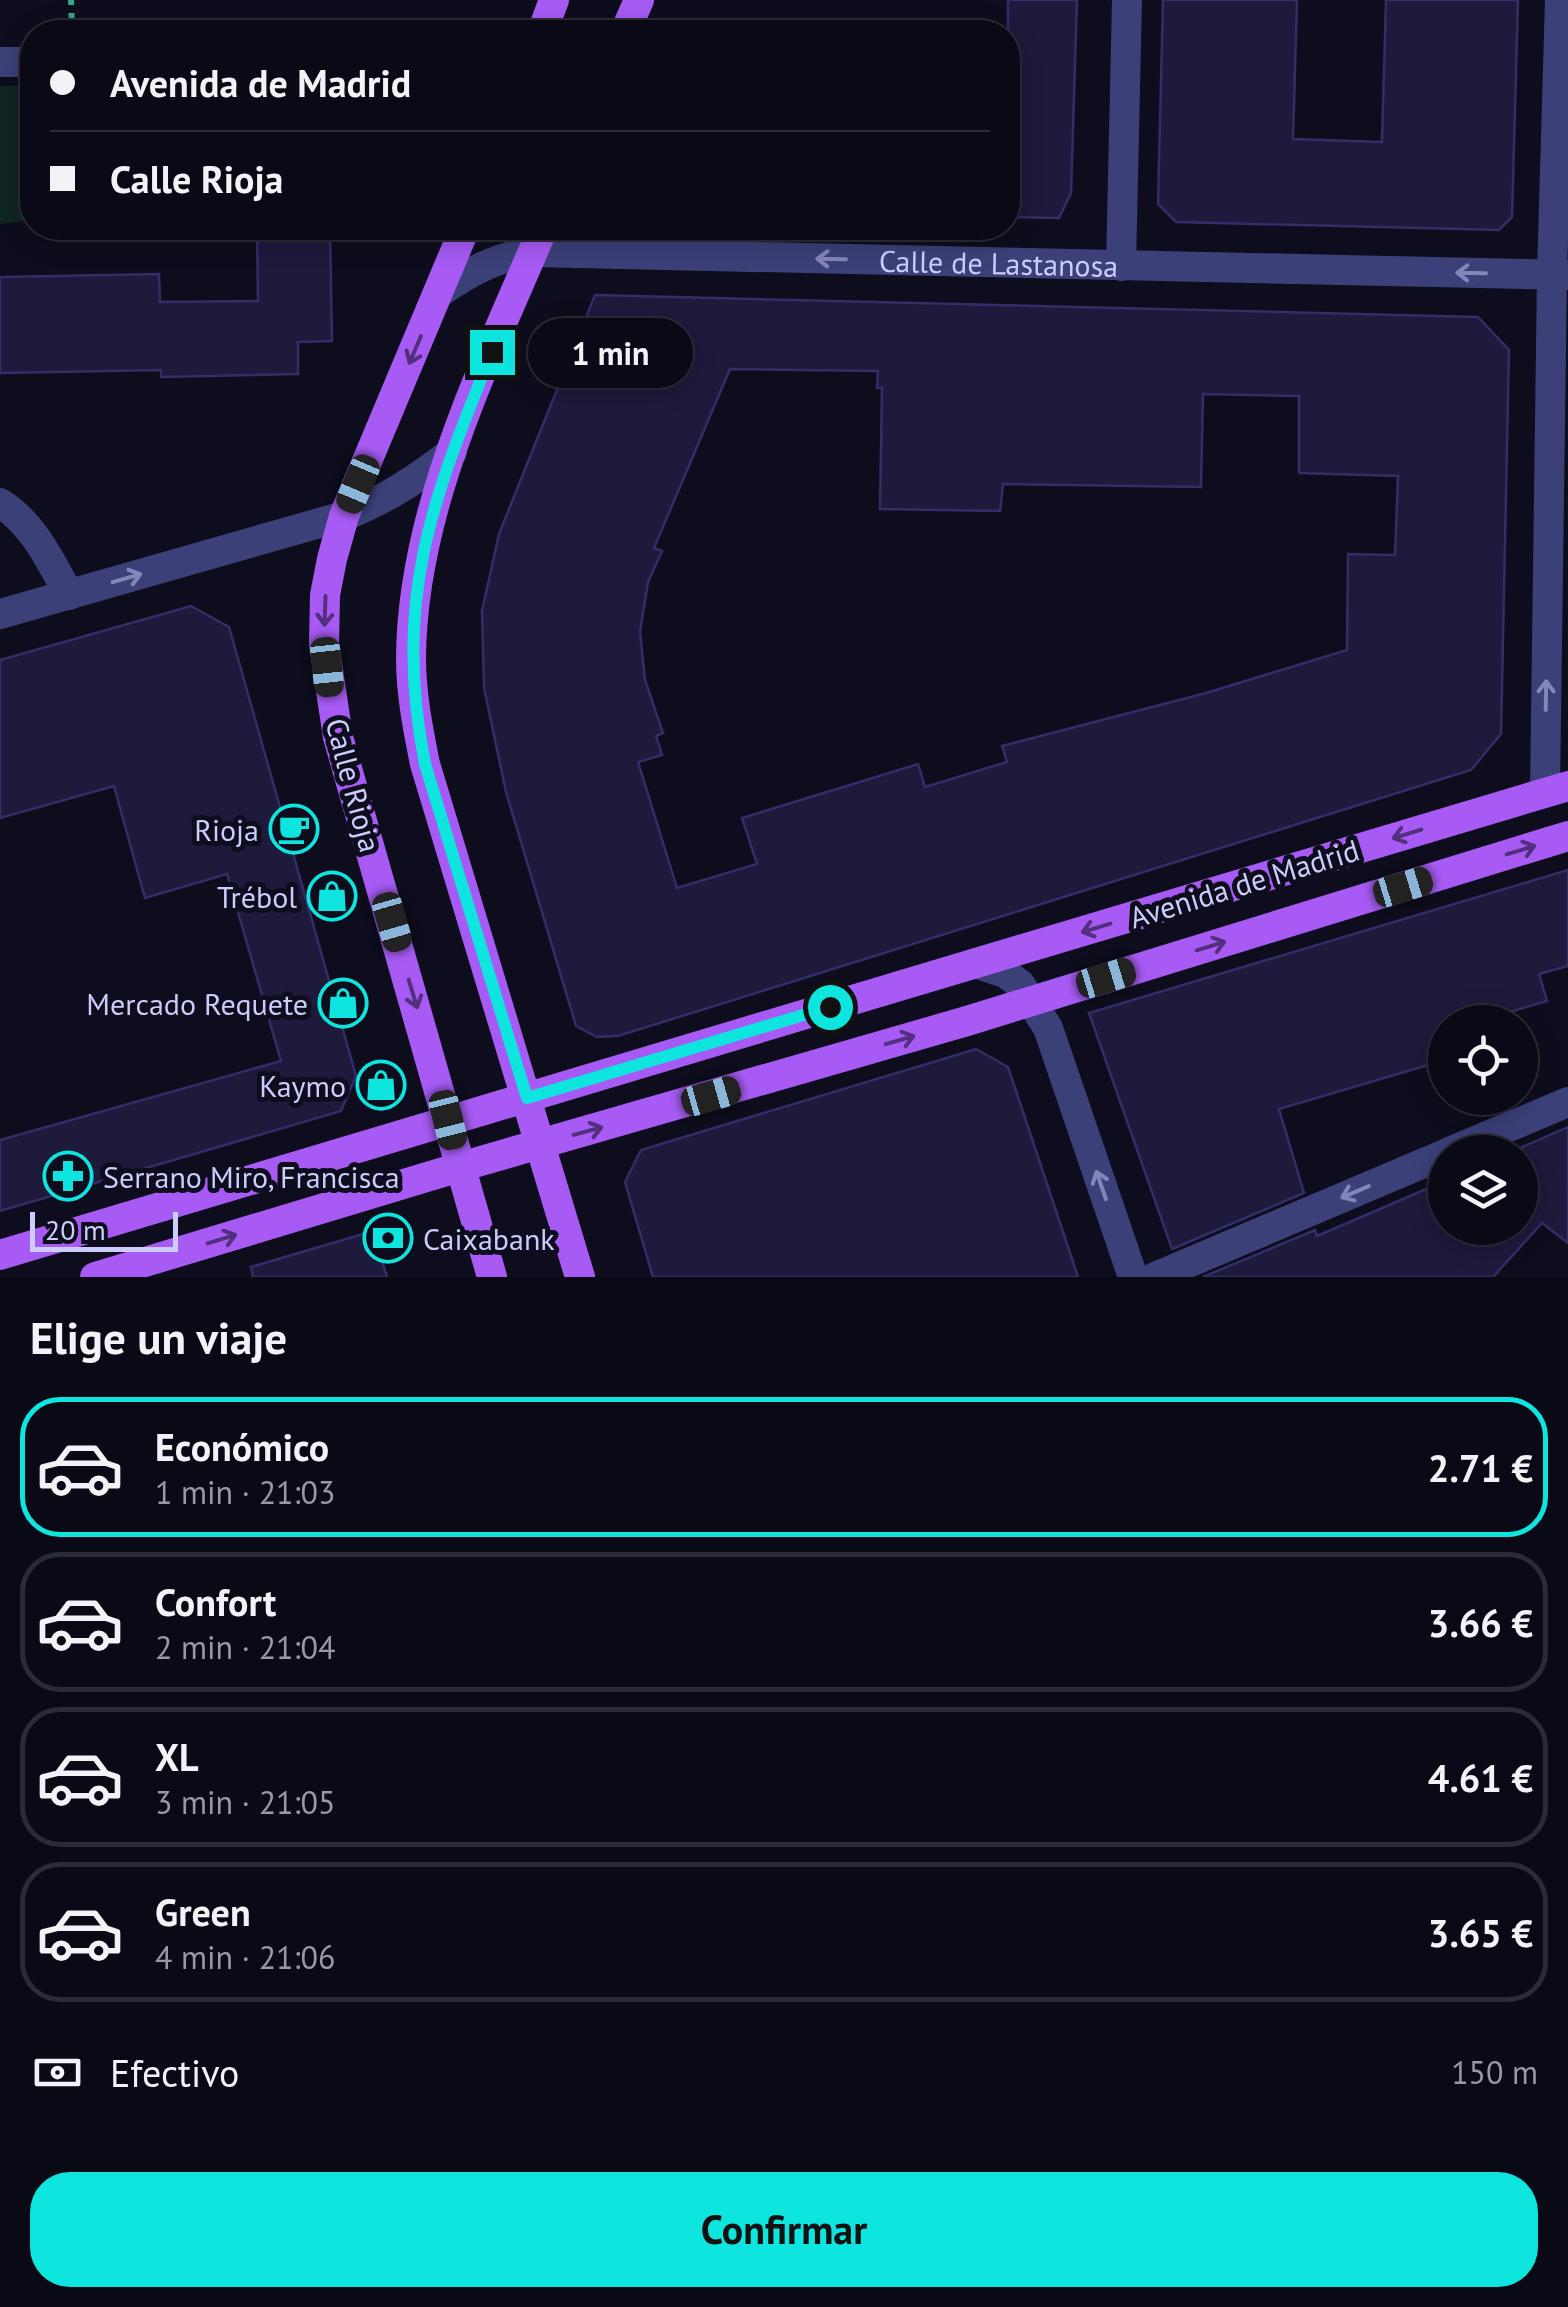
<!DOCTYPE html>
<html lang="es">
<head>
<meta charset="utf-8">
<style>
	:root { --surface:#0a0a16; --page:#181823; --text:#f1f3f6; --muted:#999aa1; --line:#2a2b35; --accent:#0fe5df }
	body { margin:0; font-family:"PT Sans",sans-serif; background:var(--page); color:var(--text); height:100vh; display:flex; flex-direction:column; font-size:38px; white-space:nowrap }
	* { box-sizing:border-box; margin:0 }
	p { font-size:32px; color:var(--muted) }
	.icon { flex:none; width:55px; height:55px; fill:none; stroke:currentColor; stroke-width:2; stroke-linecap:round; stroke-linejoin:round }
	.map { position:relative; height:1277px; overflow:hidden }
	.sheet { display:flex; flex-direction:column; background:var(--surface); flex:1 }
	.sheet>* { flex:none }
	.guide { position:absolute; left:20px; top:20px; width:1000px; height:220px; border-radius:40px; box-shadow:0 5px 25px #0003,0 0 0 2px var(--line); display:grid; align-content:center; height:220px; padding:0 30px; background:var(--surface) }
	.fabs { position:absolute; left:1428px; top:1005px; display:grid; gap:20px }
	.fabs a { display:grid; place-items:center; width:110px; height:110px; border-radius:50%; background:var(--surface); box-shadow:0 5px 25px #0003,0 0 0 2px var(--line); font-size:50px }
	.scale { position:absolute; left:30px; bottom:25px; width:148px; box-sizing:border-box; padding-left:10px; border:5px solid #cccdfc; border-top:0; font-size:28px; line-height:35px; white-space:nowrap; color:#cccdfc; -webkit-text-stroke:8px #0e0d1d; paint-order:stroke }
	.end { position:absolute; width:45px; height:45px; margin:-22px; border:12px solid #0fe5df; background:#111; box-shadow:0 0 0 5px #111 }
	.from { border-radius:50% }
	.bubble { position:absolute; height:70px; border-radius:35px; background:var(--surface); box-shadow:0 5px 25px #0003,0 0 0 2px var(--line); font-size:32px; font-weight:600; line-height:70px; text-align:center }
	.car { position:absolute; width:30px; height:60px; margin:-30px -15px; border-radius:12px; box-shadow:0 0 8px 2px #0007; background:linear-gradient(#222 24%,#8ab4d8 0 40%,#222 0 76%,#8ab4d8 0 86%,#222 0) }
	.guide b { display:flex; align-items:center; gap:35px; height:95px; font-size:38px }
	.guide b+b { border-top:2px solid var(--line) }
	.guide i { width:25px; height:25px; background:var(--text) }
	ul { padding:0; list-style:none }
	li { display:flex; align-items:center; gap:30px; height:140px; margin:0 20px 15px; padding:0 10px; border:5px solid var(--line); border-radius:40px }
	li div { flex:1 }
	li b { display:block; font-size:38px }
	li em { font-style:normal; font-weight:600 }
	li.selected { border-color:var(--accent) }
	li>.icon { width:90px; height:90px; stroke-width:1.5 }
	h2 { padding:0 30px; font-size:45px; line-height:120px }
	.pay { display:flex; align-items:center; gap:25px; height:110px; padding:0 30px; font-size:38px }
	.pay p { margin-inline-start:auto }
	.cta { display:flex; gap:20px; margin-top:auto; padding:20px 30px }
	.cta a { flex:1; height:115px; border-radius:40px; background:var(--accent); color:#111; font-size:40px; font-weight:600; line-height:115px; text-align:center }
	.map>svg:first-child { display:block }
</style>
</head>
<body>
<div class="map">
<svg width="1568" height="1277" viewBox="0 0 1568 1277">
	<rect width="100%" height="100%" fill="#0e0d1d"/>
	<!-- green -->
	<path fill="#102623" d="M32,85V220L0,224V86Z"/>
	<!-- building -->
	<g fill="#1d1a3c" stroke="#322e67" stroke-width="2.5" fill-rule="evenodd">
		<path d="M1008,0H1077L1071,193L1059,218L1008,217Z"/>
		<path d="M1163,0H1297L1293,139L1382,142L1386,0H1518L1512,217L1499,230L1176,222L1158,204Z"/>
		<path d="M257,228H330L332,341L298,342V374L161,377V370L0,373V277L159,274L160,302L258,301Z"/>
		<path d="M595,295L1478,317L1509,350L1501,734L1471,770L618,1036L597,1037L576,1026L506,792L484,688L482,611L499,534ZM730,369L878,371L877,388H882L880,509L1000,511L1003,484L1201,487L1203,394L1299,396V473L1398,476L1395,555L1348,554L1347,650L1206,693L1002,746L1007,762L925,787L918,764L742,818L757,864L677,888L638,762L662,755L656,736L663,733L645,680L640,632L648,582L662,551L654,548Z"/>
		<path d="M191,606L229,627L356,1076L341,1111L0,1211V1140L281,1061L227,874L145,898L114,786L0,818V660Z"/>
		<path d="M1568,870V966L1539,974L1547,1001L1476,1022H1445V1060L1279,1109L1304,1193L1172,1249L1089,1013Z"/>
		<path d="M976,1049L1008,1067L1078,1277H653L625,1182L641,1150Z"/>
		<path d="M1568,1127V1243L1542,1223L1493,1277H1203L1315,1230L1317,1236L1445,1181V1228H1520V1148Z"/>
		<path d="M373,1231L387,1277H253L251,1267Z"/>
	</g>
	<g fill="none" stroke-linecap="round" stroke-linejoin="round">
		<!-- path -->
		<path stroke="#35a791" stroke-width="6" stroke-dasharray="5 8" stroke-linecap="butt" d="M71,0L72,32"/>
		<!-- minor -->
		<g stroke="#3b4079" stroke-width="30">
			<path d="M0,62H32"/>
			<path d="M1121,266L1127,0"/>
			<path id="s1" d="M440,292C469,272 498,256 533,252L1568,275"/>
			<path d="M0,503C33,523 51,562 69,595"/>
			<path d="M0,614L344,516C385,500 417,479 452,452"/>
			<path d="M1545,792L1552,274L1560,0"/>
			<path d="M978,964L1005,973L1020,984L1048,1028L1133,1277"/>
			<path d="M1449,1152L1568,1102"/>
			<path d="M1155,1277L1445,1154"/>
		</g>
		<!-- major -->
		<g stroke="#a75bf4" stroke-width="30">
			<path d="M542,32L554,0"/>
			<path d="M625,32L639,0"/>
			<path d="M465,228L344,516L332,559L325,595L324,644L338,737L492,1277"/>
			<path d="M543,228C486,363 412,508 411,658C411,694 418,729 425,764L580,1277"/>
			<path d="M0,1255L1568,786"/>
			<path d="M95,1277L460,1167L967,1021L1568,836"/>
		</g>
	</g>
	<!-- one-way arrows -->
	<defs><path id="oneway-shaft" d="M-6 0H5M1.5-3L5.5 0L1.5 3" fill="none" stroke-width="1.6" stroke-linecap="round" stroke-linejoin="round" transform="scale(2.5)"/></defs>
	<g stroke="#8486ba">
		<use href="#oneway-shaft" transform="translate(831 259) rotate(-179)"/>
		<use href="#oneway-shaft" transform="translate(1471 273) rotate(-179)"/>
		<use href="#oneway-shaft" transform="translate(127 578) rotate(-16)"/>
		<use href="#oneway-shaft" transform="translate(1546 695) rotate(-89)"/>
		<use href="#oneway-shaft" transform="translate(1101 1185) rotate(-109)"/>
		<use href="#oneway-shaft" transform="translate(1355 1192) rotate(157)"/>
	</g>
	<g stroke="#53307e">
		<use href="#oneway-shaft" transform="translate(415 350) rotate(113)"/>
		<use href="#oneway-shaft" transform="translate(325 611) rotate(92)"/>
		<use href="#oneway-shaft" transform="translate(1407 834) rotate(163)"/>
		<use href="#oneway-shaft" transform="translate(1521 850) rotate(-17)"/>
		<use href="#oneway-shaft" transform="translate(1096 928) rotate(163)"/>
		<use href="#oneway-shaft" transform="translate(1211 946) rotate(-17)"/>
		<use href="#oneway-shaft" transform="translate(413 994) rotate(73)"/>
		<use href="#oneway-shaft" transform="translate(900 1040) rotate(-16)"/>
		<use href="#oneway-shaft" transform="translate(588 1131) rotate(-15)"/>
		<use href="#oneway-shaft" transform="translate(222 1239) rotate(-17)"/>
	</g>
	<g fill="none" stroke-linecap="round" stroke-linejoin="round">
		<!-- route -->
		<path stroke="#0fe5df" stroke-width="12" d="M492,352C431,502 393,600 425,764L527,1098L830,1007"/>
	</g>
	<!-- icons -->
	<defs>
		<g id="cafe-ring" transform="scale(2.5)"><circle r="9.5" fill="#0e0d1d" stroke="#0fe5df" stroke-width="1.5"/><path d="M-5.5-4.5H6V0H3Q3 3.5 0 3.5H-2.5Q-5.5 3.5-5.5 0ZM3-3.2v2h1.7v-2ZM-6 4.5H4V6H-6Z" fill="#0fe5df"/></g>
		<g id="shop-ring" transform="scale(2.5)"><circle r="9.5" fill="#0e0d1d" stroke="#0fe5df" stroke-width="1.5"/><path d="M-5-2.5h2.3a2.7 3.5 0 0 1 5.4 0H5L5.5 6h-11ZM-1.5-2.5h3a1.5 2.3 0 0 0-3 0Z" fill="#0fe5df"/></g>
		<g id="pharmacy-ring" transform="scale(2.5)"><circle r="9.5" fill="#0e0d1d" stroke="#0fe5df" stroke-width="1.5"/><path d="M-2-6h4v4h4v4h-4v4h-4v-4h-4v-4h4Z" fill="#0fe5df"/></g>
		<g id="bank-ring" transform="scale(2.5)"><circle r="9.5" fill="#0e0d1d" stroke="#0fe5df" stroke-width="1.5"/><path d="M-6-4H6V4H-6ZM0-2.3a2.3 2.3 0 1 0 0 4.6a2.3 2.3 0 1 0 0-4.6Z" fill="#0fe5df"/></g>
	</defs>
	<g fill-rule="evenodd">
		<use href="#cafe-ring" x="294" y="829"/>
		<use href="#shop-ring" x="332" y="896"/>
		<use href="#shop-ring" x="343" y="1003"/>
		<use href="#shop-ring" x="381" y="1085"/>
		<use href="#pharmacy-ring" x="68" y="1176"/>
		<use href="#bank-ring" x="388" y="1238"/>
	</g>
	<g text-anchor="middle" dominant-baseline="central" stroke-width="10" stroke-linejoin="round" paint-order="stroke">
		<!-- street labels -->
		<g font-size="30" fill="#cccdfc" stroke="#0e0d1d">
			<text stroke="none"><textPath href="#s1" startOffset="568">Calle de Lastanosa</textPath></text>
			<text transform="translate(354 785) rotate(75)">Calle Rioja</text>
			<text transform="translate(1244 883) rotate(-17)">Avenida de Madrid</text>
		</g>
		<!-- poi labels -->
		<g font-size="30" fill="#cccdfc" stroke="#0e0d1d" text-anchor="end">
			<text x="259" y="829">Rioja</text>
			<text x="297" y="896">Trébol</text>
			<text x="308" y="1003">Mercado Requete</text>
			<text x="346" y="1085">Kaymo</text>
			<text x="103" y="1176" text-anchor="start">Serrano Miro, Francisca</text>
			<text x="423" y="1238" text-anchor="start">Caixabank</text>
		</g>
	</g>
</svg>
<div class="fabs">
<a><svg class="icon" aria-label="locate" viewBox="0 0 24 24"><circle cx="12" cy="12" r="6"/><path d="M12 2v4M12 18v4M2 12h4M18 12h4"/></svg></a>
<a><svg class="icon" aria-label="layers" viewBox="0 0 24 24"><path d="M12 4l9 5-9 5-9-5zM3 14l9 5 9-5"/></svg></a>
</div>
<div class="scale">20 m</div>
<i class="end from" style="left:830px;top:1007px"></i>
<i class="end" style="left:492px;top:352px"></i>
<div class="bubble" style="left:528px;top:318px;width:165px">1 min</div>
<i class="car" style="left:358px;top:484px;rotate:203deg"></i>
<i class="car" style="left:327px;top:667px;rotate:174deg"></i>
<i class="car" style="left:1403px;top:887px;rotate:73deg"></i>
<i class="car" style="left:392px;top:922px;rotate:164deg"></i>
<i class="car" style="left:1106px;top:978px;rotate:73deg"></i>
<i class="car" style="left:711px;top:1096px;rotate:74deg"></i>
<i class="car" style="left:448px;top:1120px;rotate:166deg"></i>
<div class="guide">
<b><i class="from"></i>Avenida de Madrid</b>
<b><i></i>Calle Rioja</b>
</div>
</div>
<section class="sheet">
<h2>Elige un viaje</h2>
<ul>
<li class="selected"><svg class="icon" aria-label="car" viewBox="0 0 24 24"><path d="M5 17H2v-5l4-1 3-4h7l3 4 3 1v5h-3M9 17h6M6 11h13"/><circle cx="7" cy="17" r="2"/><circle cx="17" cy="17" r="2"/></svg><div><b>Económico</b><p>1 min · 21:03</p></div><em>2.71 €</em></li>
<li><svg class="icon" aria-label="car" viewBox="0 0 24 24"><path d="M5 17H2v-5l4-1 3-4h7l3 4 3 1v5h-3M9 17h6M6 11h13"/><circle cx="7" cy="17" r="2"/><circle cx="17" cy="17" r="2"/></svg><div><b>Confort</b><p>2 min · 21:04</p></div><em>3.66 €</em></li>
<li><svg class="icon" aria-label="car" viewBox="0 0 24 24"><path d="M5 17H2v-5l4-1 3-4h7l3 4 3 1v5h-3M9 17h6M6 11h13"/><circle cx="7" cy="17" r="2"/><circle cx="17" cy="17" r="2"/></svg><div><b>XL</b><p>3 min · 21:05</p></div><em>4.61 €</em></li>
<li><svg class="icon" aria-label="car" viewBox="0 0 24 24"><path d="M5 17H2v-5l4-1 3-4h7l3 4 3 1v5h-3M9 17h6M6 11h13"/><circle cx="7" cy="17" r="2"/><circle cx="17" cy="17" r="2"/></svg><div><b>Green</b><p>4 min · 21:06</p></div><em>3.65 €</em></li>
</ul>
<div class="pay"><svg class="icon" aria-label="cash" viewBox="0 0 24 24"><path d="M3 7h18v10H3z"/><circle cx="12" cy="12" r="2"/></svg>Efectivo<p>150 m</p></div>
<div class="cta"><a>Confirmar</a></div>
</section>
</body>
</html>
